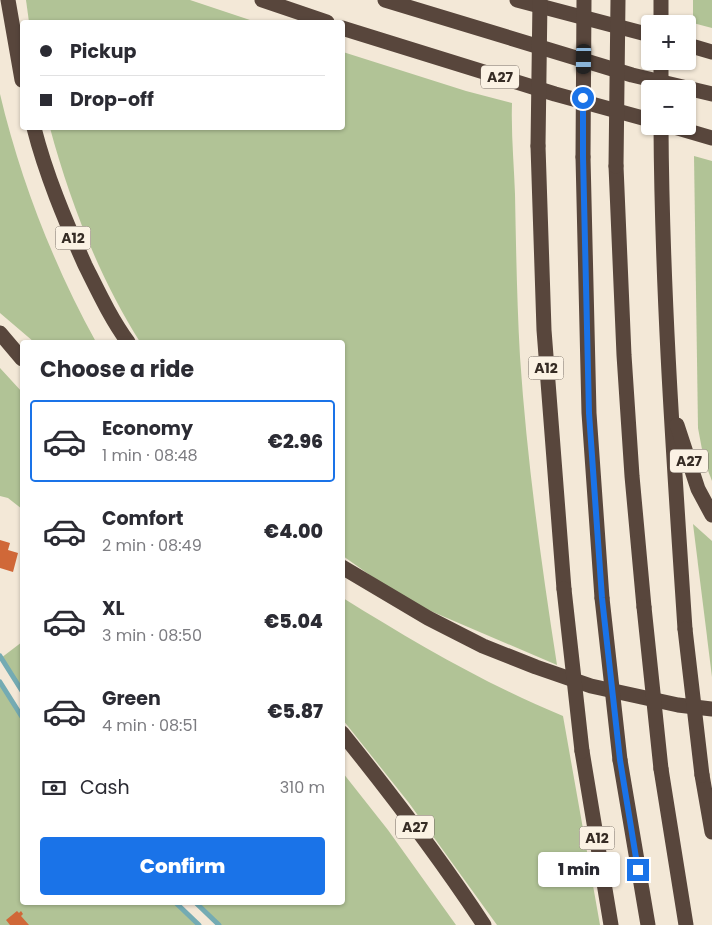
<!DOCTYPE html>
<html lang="en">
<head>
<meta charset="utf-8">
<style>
	:root { --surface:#fff; --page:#f2f2f3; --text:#2b2b33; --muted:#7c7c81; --line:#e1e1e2; --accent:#1a73e8 }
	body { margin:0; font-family:Poppins,sans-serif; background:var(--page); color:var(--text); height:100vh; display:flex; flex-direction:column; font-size:19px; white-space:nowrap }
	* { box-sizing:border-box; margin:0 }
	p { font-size:16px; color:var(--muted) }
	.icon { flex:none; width:28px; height:28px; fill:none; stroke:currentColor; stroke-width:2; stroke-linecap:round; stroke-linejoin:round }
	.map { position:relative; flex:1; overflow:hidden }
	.sheet { position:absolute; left:20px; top:340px; width:325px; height:565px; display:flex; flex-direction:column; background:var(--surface); border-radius:5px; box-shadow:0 1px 4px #0004 }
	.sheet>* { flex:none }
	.top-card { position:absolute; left:20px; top:20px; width:325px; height:110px; border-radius:5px; box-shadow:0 1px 4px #0004; display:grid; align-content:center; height:110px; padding:0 20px; background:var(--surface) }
	.buttons { position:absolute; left:641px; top:15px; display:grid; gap:10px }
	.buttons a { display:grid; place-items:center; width:55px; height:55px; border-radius:5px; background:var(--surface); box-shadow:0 1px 4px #0004; font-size:25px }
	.end { position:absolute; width:22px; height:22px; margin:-11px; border:6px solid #1a73e8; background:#fff; box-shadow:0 0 0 2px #fff }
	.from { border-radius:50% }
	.bubble { position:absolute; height:35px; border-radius:5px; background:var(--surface); box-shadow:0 1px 4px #0004; font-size:16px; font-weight:800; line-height:35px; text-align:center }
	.car { position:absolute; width:15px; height:30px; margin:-15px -8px; border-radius:6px; box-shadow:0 0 4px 1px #0007; background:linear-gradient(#222 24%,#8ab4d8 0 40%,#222 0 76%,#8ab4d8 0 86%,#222 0) }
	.top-card b { display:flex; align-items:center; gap:18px; height:48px; font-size:19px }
	.top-card b+b { border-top:1px solid var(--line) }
	.top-card i { width:12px; height:12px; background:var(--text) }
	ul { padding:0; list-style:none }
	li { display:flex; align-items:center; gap:15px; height:82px; margin:0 10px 8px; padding:0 10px; border:2px solid transparent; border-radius:5px }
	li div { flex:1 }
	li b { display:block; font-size:19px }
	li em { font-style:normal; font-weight:800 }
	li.on { border-color:var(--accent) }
	li>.icon { width:45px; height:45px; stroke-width:1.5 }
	h2 { padding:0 20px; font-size:22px; line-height:60px }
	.pay { display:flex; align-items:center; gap:12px; height:55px; padding:0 20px; font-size:19px }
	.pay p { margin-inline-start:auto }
	.primary-button { display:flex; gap:10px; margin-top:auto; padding:10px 20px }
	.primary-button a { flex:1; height:58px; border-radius:5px; background:var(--accent); color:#fff; font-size:20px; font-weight:800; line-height:58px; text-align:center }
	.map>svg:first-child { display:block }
</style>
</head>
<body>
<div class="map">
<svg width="712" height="925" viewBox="0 0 712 925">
	<rect width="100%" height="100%" fill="#f3e8d7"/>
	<!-- green -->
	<g fill="#b1c396">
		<path d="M26,0H190L256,22H29Z"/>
		<path d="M693,0H712V28L693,23Z"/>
		<path d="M343,52L466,91L512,103C511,134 514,164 515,194C516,248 517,303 520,357C527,460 541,562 557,665L426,609L374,578L343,556L342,342H140C99,277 70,202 50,128H342Z"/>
		<path d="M0,94C20,179 54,266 96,342H34L0,313Z"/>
		<path d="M694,156L712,161V481L704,460L698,428Z"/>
		<path d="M0,368L22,392V509L8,498L0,496Z"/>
		<path d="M693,524L712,541V677Z"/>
		<path d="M343,598C414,642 485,684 563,716L600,925H497L409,803L343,720Z"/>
		<path d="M22,642V691L1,658Z"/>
		<path d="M0,682L22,717V902L175,903L199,925H0Z"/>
		<path d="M343,773L388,830L456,925H219L195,903L342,902Z"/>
	</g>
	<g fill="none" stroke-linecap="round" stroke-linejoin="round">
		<!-- stream -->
		<g stroke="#74abb3" stroke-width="5">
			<path d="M0,656L22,691"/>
			<path d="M0,682L22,717"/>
			<path d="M175,902L199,925"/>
			<path d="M195,902L219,925"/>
		</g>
	</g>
	<!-- building -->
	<g fill="#d06838">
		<path d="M0,540L10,543L8,550L18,553L13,572L0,568Z"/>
		<path d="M17,911L19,913L21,911L23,914L21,916L29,925H10L6,920Z"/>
	</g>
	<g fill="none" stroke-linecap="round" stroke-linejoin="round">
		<!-- highway -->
		<g stroke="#58463c" stroke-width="15">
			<path d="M8,0L22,80"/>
			<path d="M262,0L327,22"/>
			<path d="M385,0L632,75L712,94"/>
			<path d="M517,0L650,35"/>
			<path d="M661,0V24"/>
			<path d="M342,28L555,94L650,120"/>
			<path d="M688,45L712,52"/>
			<path d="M661,126C662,294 674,462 685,629"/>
			<path d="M671,126L712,138"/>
			<path d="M34,128C46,175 65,220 85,265C98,291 111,319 128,342"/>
			<path d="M538,146L544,330L564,589"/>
			<path d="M583,157L589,413L602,598"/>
			<path d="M616,166L624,355L632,476L644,607"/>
			<path d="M0,333L22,359"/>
			<path d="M677,425L698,489L712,515"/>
			<path d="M342,567L428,618L483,646L536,667L591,686L678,705L712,709"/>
			<path d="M342,733C392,795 440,858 484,925"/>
			<path d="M582,751L611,925"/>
			<path d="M620,760L648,925"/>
			<path d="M661,769L686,925"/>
			<path d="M702,775L712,832"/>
		</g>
		<!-- highway-bridge -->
		<g stroke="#58463c" stroke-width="15">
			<path d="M661,61V89"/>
			<path d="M538,146L540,0"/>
			<path d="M583,157L584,0"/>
			<path d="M616,166L618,0"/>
			<path d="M564,589L582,751"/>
			<path d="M602,598L620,760"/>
			<path d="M644,607L661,769"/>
			<path d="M685,629L702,775"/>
		</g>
	</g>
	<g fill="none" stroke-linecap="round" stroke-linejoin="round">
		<!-- route -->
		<path stroke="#1a73e8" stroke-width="6" d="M583,98V157L589,413L602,598L620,760L638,870"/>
	</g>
	<g text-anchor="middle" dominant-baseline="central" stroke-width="4" stroke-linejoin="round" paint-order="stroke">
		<!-- shield labels -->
		<g fill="#fbf2e4" stroke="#71675e" stroke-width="1">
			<rect x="481" y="65.5" width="38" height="23" rx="4"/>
			<rect x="55.5" y="226.5" width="35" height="23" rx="4"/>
			<rect x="528.5" y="356.5" width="35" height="23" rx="4"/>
			<rect x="670" y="449.5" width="38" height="23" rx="4"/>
			<rect x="396" y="815.5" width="38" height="23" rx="4"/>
			<rect x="579.5" y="826.5" width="35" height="23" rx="4"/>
		</g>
		<g font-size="14" font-weight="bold" fill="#362c25">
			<text x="500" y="77">A27</text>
			<text x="73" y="238">A12</text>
			<text x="546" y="368">A12</text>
			<text x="689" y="461">A27</text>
			<text x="415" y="827">A27</text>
			<text x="597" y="838">A12</text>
		</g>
	</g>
</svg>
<div class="buttons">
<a>+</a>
<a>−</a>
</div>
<i class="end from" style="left:583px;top:98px"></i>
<i class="end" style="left:638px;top:870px"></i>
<div class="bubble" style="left:538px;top:852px;width:82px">1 min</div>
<i class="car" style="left:584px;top:59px;rotate:181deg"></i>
<div class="top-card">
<b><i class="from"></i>Pickup</b>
<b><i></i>Drop-off</b>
</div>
<section class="sheet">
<h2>Choose a ride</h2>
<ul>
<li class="on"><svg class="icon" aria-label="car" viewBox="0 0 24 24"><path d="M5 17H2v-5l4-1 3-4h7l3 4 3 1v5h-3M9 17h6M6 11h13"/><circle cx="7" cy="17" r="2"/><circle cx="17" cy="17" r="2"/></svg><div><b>Economy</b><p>1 min · 08:48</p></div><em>€2.96</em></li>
<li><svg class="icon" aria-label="car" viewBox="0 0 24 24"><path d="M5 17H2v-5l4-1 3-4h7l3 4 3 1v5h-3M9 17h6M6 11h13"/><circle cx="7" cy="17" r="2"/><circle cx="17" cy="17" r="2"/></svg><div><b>Comfort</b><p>2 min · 08:49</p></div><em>€4.00</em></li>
<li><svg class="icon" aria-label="car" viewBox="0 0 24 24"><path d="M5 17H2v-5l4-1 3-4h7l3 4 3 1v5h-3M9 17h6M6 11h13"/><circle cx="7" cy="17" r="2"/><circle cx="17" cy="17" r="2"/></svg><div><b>XL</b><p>3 min · 08:50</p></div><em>€5.04</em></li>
<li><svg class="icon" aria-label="car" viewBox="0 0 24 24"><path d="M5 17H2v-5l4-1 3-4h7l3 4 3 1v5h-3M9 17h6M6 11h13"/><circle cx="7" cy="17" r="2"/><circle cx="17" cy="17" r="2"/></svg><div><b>Green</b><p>4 min · 08:51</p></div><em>€5.87</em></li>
</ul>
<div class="pay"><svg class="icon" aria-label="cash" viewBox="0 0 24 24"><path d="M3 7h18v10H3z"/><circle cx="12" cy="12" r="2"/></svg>Cash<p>310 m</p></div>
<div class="primary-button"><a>Confirm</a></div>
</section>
</div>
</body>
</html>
